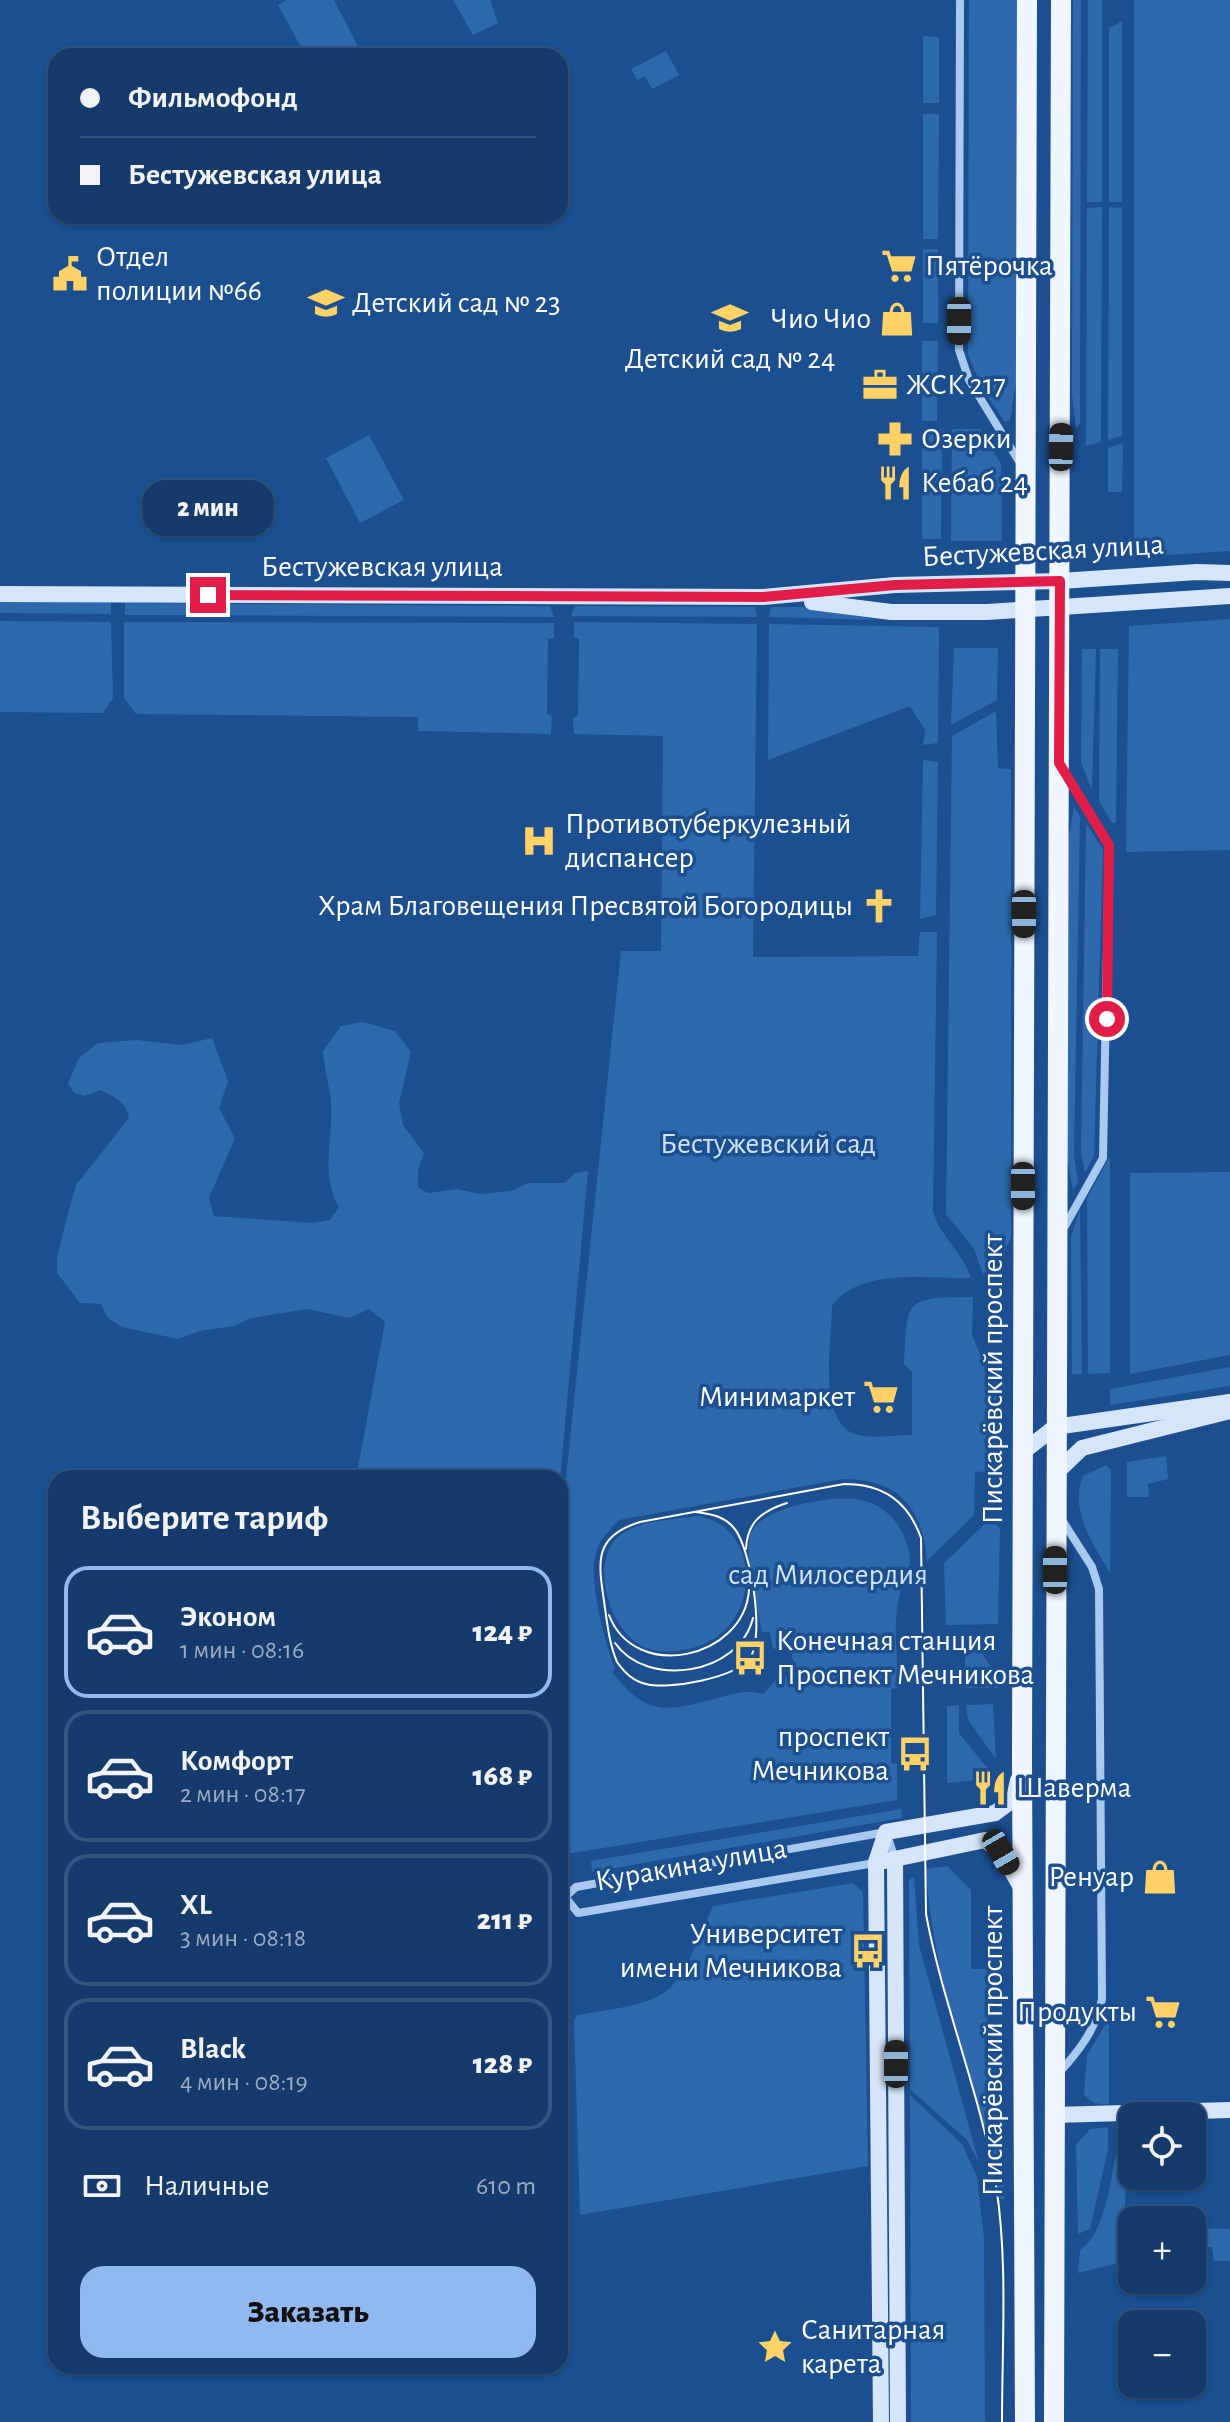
<!DOCTYPE html>
<html lang="ru">
<head>
<meta charset="utf-8">
<style>
	:root { --surface:#143b6b; --page:#1d4271; --text:#f1f3f6; --muted:#9dadc1; --line:#33557e; --accent:#90b9f0 }
	body { margin:0; font-family:"Alegreya Sans",sans-serif; background:var(--page); color:var(--text); height:100vh; display:flex; flex-direction:column; font-size:30px; white-space:nowrap }
	* { box-sizing:border-box; margin:0 }
	p { font-size:26px; color:var(--muted) }
	.icon { flex:none; width:44px; height:44px; fill:none; stroke:currentColor; stroke-width:2; stroke-linecap:round; stroke-linejoin:round }
	.map { position:relative; flex:1; overflow:hidden }
	.details { position:absolute; left:48px; top:1470px; width:520px; height:904px; display:flex; flex-direction:column; background:var(--surface); border-radius:24px; box-shadow:0 2px 6px #0004,0 0 0 2px var(--line) }
	.details>* { flex:none }
	.banner { position:absolute; left:48px; top:48px; width:520px; height:176px; border-radius:24px; box-shadow:0 2px 6px #0004,0 0 0 2px var(--line); display:grid; align-content:center; height:176px; padding:0 32px; background:var(--surface) }
	.buttons { position:absolute; left:1118px; top:2102px; display:grid; gap:16px }
	.buttons a { display:grid; place-items:center; width:88px; height:88px; border-radius:16px; background:var(--surface); box-shadow:0 2px 6px #0004,0 0 0 2px var(--line); font-size:40px }
	.end { position:absolute; width:36px; height:36px; margin:-18px; border:10px solid #e11d48; background:#fff; box-shadow:0 0 0 4px #fff }
	.from { border-radius:50% }
	.bubble { position:absolute; height:56px; border-radius:24px; background:var(--surface); box-shadow:0 2px 6px #0004,0 0 0 2px var(--line); font-size:26px; font-weight:800; line-height:56px; text-align:center }
	.car { position:absolute; width:24px; height:48px; margin:-24px -12px; border-radius:10px; box-shadow:0 0 6px 2px #0007; background:linear-gradient(#222 24%,#8ab4d8 0 40%,#222 0 76%,#8ab4d8 0 86%,#222 0) }
	.banner b { display:flex; align-items:center; gap:28px; height:76px; font-size:30px }
	.banner b+b { border-top:2px solid var(--line) }
	.banner i { width:20px; height:20px; background:var(--text) }
	ul { padding:0; list-style:none }
	li { display:flex; align-items:center; gap:24px; height:132px; margin:0 16px 12px; padding:0 16px; border:4px solid var(--line); border-radius:24px }
	li div { flex:1 }
	li b { display:block; font-size:30px }
	li em { font-style:normal; font-weight:800 }
	li.current { border-color:var(--accent) }
	li>.icon { width:72px; height:72px; stroke-width:1.5 }
	h2 { padding:0 32px; font-size:36px; line-height:96px }
	.pay { display:flex; align-items:center; gap:20px; height:88px; padding:0 32px; font-size:30px }
	.pay p { margin-inline-start:auto }
	.action { display:flex; gap:16px; margin-top:auto; padding:16px 32px }
	.action a { flex:1; height:92px; border-radius:24px; background:var(--accent); color:#111; font-size:32px; font-weight:800; line-height:92px; text-align:center }
	.map>svg:first-child { display:block }
</style>
</head>
<body>
<div class="map">
<svg width="1230" height="2422" viewBox="0 0 1230 2422">
	<rect width="100%" height="100%" fill="#1b4f8f"/>
	<!-- green -->
	<g fill="#2e69ad">
		<path d="M287,0H334L363,56H306L278,5Z"/>
		<path d="M453,0H490L498,23L473,35Z"/>
		<path d="M969,0H1018L1017,376L1010,420L1005,422L982,388L968,354Z"/>
		<path d="M1073,0H1081L1080,394V423L1076,429L1072,394Z"/>
		<path d="M1088,0H1102V202H1087Z"/>
		<path d="M1134,0H1230V551L1134,557Z"/>
		<path d="M1122,21V202H1109V28Z"/>
		<path d="M923,36L939,37V103H923Z"/>
		<path d="M666,51L679,75L652,89L645,76L637,80L631,69Z"/>
		<path d="M923,114H939L938,239H923Z"/>
		<path d="M1102,207L1101,442L1086,446L1087,208Z"/>
		<path d="M1109,207L1122,208V436L1108,440Z"/>
		<rect x="923" y="249" width="15" height="74"/>
		<path d="M922,341H938L937,421H922Z"/>
		<path d="M922,429H942L941,539H922Z"/>
		<path d="M952,429H980L1001,464L1002,541H951Z"/>
		<path d="M369,435L404,500L360,523L326,458Z"/>
		<path d="M1123,443L1122,492H1108V448Z"/>
		<path d="M111,601V614L0,613V602Z"/>
		<path d="M125,603L550,606L554,617L125,615Z"/>
		<path d="M575,606L755,607L757,617L571,616Z"/>
		<path d="M771,607H812L877,620L769,617Z"/>
		<path d="M1230,619V850L1126,852L1129,626Z"/>
		<path d="M0,621L111,622L113,698L103,713L0,712Z"/>
		<path d="M124,622L554,623V638L548,639L547,714L552,716L551,734L418,731V717L136,714L124,698Z"/>
		<path d="M574,622L757,624L753,957L918,956L920,932H937L933,1211C939,1235 962,1251 971,1278C929,1279 859,1267 832,1306C832,1339 817,1421 855,1434C871,1439 896,1435 912,1435V1372L904,1364C907,1297 905,1298 973,1297L972,1335L997,1393L996,1471L975,1472L974,1515L927,1561C923,1507 898,1479 843,1479L619,1520C608,1531 598,1541 595,1557C589,1582 605,1644 615,1668L612,1672C649,1719 667,1711 721,1697C738,1693 745,1689 763,1694L777,1679L796,1674L790,1646L773,1649L770,1632H762C758,1608 744,1558 750,1535C758,1507 836,1494 861,1500C881,1504 898,1519 905,1539C918,1572 902,1575 898,1602C893,1629 898,1661 898,1688L891,1689V1763L897,1764V1800L560,1855V1535L621,951H661L663,736L574,734L573,718L578,715L579,639L574,637Z"/>
		<path d="M769,624L939,627L938,743L923,745L925,730L910,706L768,760Z"/>
		<path d="M954,648H998L997,700L951,725Z"/>
		<path d="M1082,649H1096L1092,791L1081,762Z"/>
		<path d="M1100,649H1118L1116,822L1112,823L1099,801Z"/>
		<path d="M996,711L998,768L1011,769V1237L1000,1262L983,1274L974,1249L946,1214L952,736Z"/>
		<path d="M923,760L938,762L936,915L920,919Z"/>
		<path d="M1074,807L1080,816L1074,1155L1078,1182L1073,1190L1066,1152L1068,842Z"/>
		<path d="M1086,824L1103,849L1094,1156L1085,1173L1081,1154Z"/>
		<path d="M363,1022L395,1031L411,1052L399,1103L403,1125L424,1153L418,1170V1187L428,1193L457,1189L480,1194L511,1191L528,1183H564L575,1173L588,1171L560,1479L356,1478L385,1322L369,1309L350,1318L307,1309L251,1318L234,1326L200,1331L178,1339L122,1327L108,1318L101,1304L80,1303L57,1273V1258L67,1217L76,1185L129,1118C127,1102 113,1096 100,1090L85,1096L74,1093L68,1083L79,1058L98,1043L137,1040L182,1045L212,1038L228,1081L219,1108L235,1138L209,1198L214,1216L312,1223L330,1220L339,1207C318,1171 336,1133 330,1095C328,1080 324,1066 323,1051L341,1026Z"/>
		<path d="M1110,1156V1373L1088,1374L1087,1198Z"/>
		<path d="M1230,1172V1355L1130,1374V1173Z"/>
		<path d="M1080,1209L1082,1374H1072L1071,1237Z"/>
		<path d="M1230,1367V1386L1110,1405V1389Z"/>
		<path d="M1166,1456L1168,1479L1148,1484L1149,1497H1127V1462Z"/>
		<path d="M1106,1465L1111,1470L1110,1573C1093,1544 1069,1510 1083,1476Z"/>
		<path d="M697,1516C764,1525 764,1634 688,1649C675,1652 659,1653 646,1648C612,1636 589,1566 616,1539C635,1520 671,1520 697,1516Z"/>
		<path d="M989,1520L1000,1528L998,1624L946,1625L944,1563Z"/>
		<path d="M966,1634H970L1002,1685L998,1688H964Z"/>
		<path d="M993,1704L996,1759L968,1720L966,1705Z"/>
		<path d="M959,1705V1733L988,1769L985,1779L947,1783V1706Z"/>
		<path d="M901,1809L902,1818L592,1872L591,1861Z"/>
		<path d="M947,1866L971,1890V1969H987V2043L1004,2166V2199H1000L995,2167C968,2069 932,1971 926,1869Z"/>
		<path d="M914,1877L919,1945L979,2163L967,2140L910,2089L909,1880Z"/>
		<path d="M853,1883L863,1892L868,2166L580,2215L574,2020L578,2015C680,1999 672,1999 713,1906Z"/>
		<path d="M1109,2019V2105L1094,2103L1084,2095L1087,2055Z"/>
		<path d="M910,2095L962,2144L977,2177L984,2238L985,2422H911Z"/>
		<path d="M1108,2127V2149L1090,2229L1078,2234L1076,2145L1090,2129Z"/>
		<path d="M1120,2132H1129L1122,2262L1078,2273L1080,2250C1108,2233 1113,2163 1120,2132Z"/>
		<path d="M1192,2228L1230,2229V2261H1214L1212,2247L1192,2248Z"/>
	</g>
	<g fill="none" stroke-linecap="round" stroke-linejoin="round">
		<!-- street -->
		<g stroke="#a9c9ee" stroke-width="8">
			<path d="M960,0L959,350L969,380L1020,463"/>
			<path d="M1064,771L1109,845L1103,1158L1065,1226"/>
			<path d="M875,1863L578,1913L565,1897L576,1887L886,1832L895,1859"/>
			<path d="M1058,2074C1078,2052 1096,2030 1102,1999L1099,1589L1092,1567L1062,1520"/>
		</g>
		<!-- secondary -->
		<g stroke="#d6e6fa" stroke-width="16">
			<path d="M0,594L763,597L895,585L1060,581L1197,572L1230,573"/>
			<path d="M812,602L891,612H987L1230,596"/>
			<path d="M1023,1452L1055,1427L1230,1402"/>
			<path d="M1055,1474L1082,1448L1230,1411"/>
			<path d="M895,1859L898,2422"/>
			<path d="M885,1861L985,1840L1001,1852L1022,1889"/>
			<path d="M1054,2115L1230,2110"/>
			<path d="M881,2422L876,1862L886,1832L995,1813L1014,1799L1018,1780"/>
		</g>
		<!-- primary -->
		<g stroke="#f0f6ff" stroke-width="20">
			<path d="M1025,2422L1022,1758L1027,0"/>
			<path d="M1054,2422L1061,0"/>
		</g>
		<!-- tram -->
		<g stroke="#fff" stroke-width="2">
			<path d="M696,1512C711,1514 724,1516 734,1528C751,1548 765,1637 750,1658C735,1678 669,1690 646,1684C633,1681 625,1673 617,1662C609,1643 607,1622 604,1601C598,1561 594,1536 640,1522L844,1484C883,1484 908,1501 921,1538L926,1914C943,2005 980,2093 996,2185C1008,2262 1002,2344 1002,2422"/>
			<path d="M746,1549C747,1522 762,1511 787,1503"/>
			<path d="M609,1615C635,1683 744,1659 749,1590"/>
			<path d="M615,1643C647,1689 739,1675 753,1618"/>
		</g>
	</g>
	<g fill="none" stroke-linecap="round" stroke-linejoin="round">
		<!-- route -->
		<path stroke="#e11d48" stroke-width="10" d="M208,595L763,597L895,585L1060,581L1059,763L1109,845L1107,1019"/>
	</g>
	<!-- icons -->
	<defs>
		<g id="supermarket-bare" transform="scale(2.76)"><path d="M-6-5.5h2.5l.6 2H6L4.5 2H-2.5L-4.4-4H-6ZM-1.5 3.2a1.3 1.3 0 1 0 .1 0ZM3 3.2a1.3 1.3 0 1 0 .1 0Z" fill="#ffd166" stroke="#1b4f8f" stroke-width="2.5" paint-order="stroke"/></g>
		<g id="civic-bare" transform="scale(2.76)"><path d="M-.6-6.5H3V-4.5H.6V-3L4-1V1h2V6H-6V1h2V-1L-.6-3ZM-1.2 2.5V6h2.4V2.5Z" fill="#ffd166" stroke="#1b4f8f" stroke-width="2.5" paint-order="stroke"/></g>
		<g id="school-bare" transform="scale(2.76)"><path d="M0-5L7-2L0 1L-7-2ZM-4 1L0 2.5L4 1V4Q0 6-4 4Z" fill="#ffd166" stroke="#1b4f8f" stroke-width="2.5" paint-order="stroke"/></g>
		<g id="shop-bare" transform="scale(2.76)"><path d="M-5-2.5h2.3a2.7 3.5 0 0 1 5.4 0H5L5.5 6h-11ZM-1.5-2.5h3a1.5 2.3 0 0 0-3 0Z" fill="#ffd166" stroke="#1b4f8f" stroke-width="2.5" paint-order="stroke"/></g>
		<g id="office-bare" transform="scale(2.76)"><path d="M-6-3h4V-5.5h4V-3h4V5H-6ZM-1-4.5V-3h2v-1.5ZM-6 0V1H6V0Z" fill="#ffd166" stroke="#1b4f8f" stroke-width="2.5" paint-order="stroke"/></g>
		<g id="pharmacy-bare" transform="scale(2.76)"><path d="M-2-6h4v4h4v4h-4v4h-4v-4h-4v-4h4Z" fill="#ffd166" stroke="#1b4f8f" stroke-width="2.5" paint-order="stroke"/></g>
		<g id="restaurant-bare" transform="scale(2.76)"><path d="M-5-6h1v4h1v-4h1v4h1v-4h1v5L-1.5 .5V6h-2V.5L-5-1ZM5-6V6H3V1.5H1.5Q1.5-4 5-6Z" fill="#ffd166" stroke="#1b4f8f" stroke-width="2.5" paint-order="stroke"/></g>
		<g id="hospital-bare" transform="scale(2.76)"><path d="M-5-5h3v3.5h4V-5h3V5h-3V1.5h-4V5h-3Z" fill="#ffd166" stroke="#1b4f8f" stroke-width="2.5" paint-order="stroke"/></g>
		<g id="church-bare" transform="scale(2.76)"><path d="M-1.2-6h2.4v3.5h3.3v2.4h-3.3V6h-2.4V-.1h-3.3v-2.4h3.3Z" fill="#ffd166" stroke="#1b4f8f" stroke-width="2.5" paint-order="stroke"/></g>
		<g id="bus-bare" transform="scale(2.76)"><path d="M-5-6H5V4H4V6H2V4H-2V6H-4V4H-5ZM-3.5-4V0h7V-4ZM-3.5 1.2v1.5H-2V1.2ZM2 1.2v1.5H3.5V1.2Z" fill="#ffd166" stroke="#1b4f8f" stroke-width="2.5" paint-order="stroke"/></g>
		<g id="sight-bare" transform="scale(2.76)"><path d="M0-6L1.8-2.2L6-1.7L2.9 1.2L3.7 5.4L0 3.3L-3.7 5.4L-2.9 1.2L-6-1.7L-1.8-2.2Z" fill="#ffd166" stroke="#1b4f8f" stroke-width="2.5" paint-order="stroke"/></g>
	</defs>
	<g fill-rule="evenodd">
		<use href="#supermarket-bare" x="899" y="266"/>
		<use href="#civic-bare" x="70" y="274"/>
		<use href="#school-bare" x="326" y="303"/>
		<use href="#school-bare" x="730" y="318"/>
		<use href="#shop-bare" x="897" y="319"/>
		<use href="#office-bare" x="880" y="385"/>
		<use href="#pharmacy-bare" x="895" y="439"/>
		<use href="#restaurant-bare" x="895" y="483"/>
		<use href="#hospital-bare" x="539" y="841"/>
		<use href="#church-bare" x="879" y="906"/>
		<use href="#supermarket-bare" x="881" y="1397"/>
		<use href="#bus-bare" x="750" y="1658"/>
		<use href="#bus-bare" x="915" y="1754"/>
		<use href="#restaurant-bare" x="990" y="1788"/>
		<use href="#shop-bare" x="1160" y="1877"/>
		<use href="#bus-bare" x="868" y="1951"/>
		<use href="#supermarket-bare" x="1163" y="2012"/>
		<use href="#sight-bare" x="775" y="2347"/>
	</g>
	<g text-anchor="middle" dominant-baseline="central" stroke-width="7" stroke-linejoin="round" paint-order="stroke">
		<!-- poi labels -->
		<g font-size="30" fill="#fff" stroke="#1b4f8f" text-anchor="start">
			<text x="96" y="257">Отдел<tspan x="96" dy="34">полиции №66</tspan></text>
			<text x="925" y="266">Пятёрочка</text>
			<text x="352" y="303">Детский сад № 23</text>
			<text x="871" y="319" text-anchor="end">Чио Чио</text>
			<text x="730" y="359" text-anchor="middle">Детский сад № 24</text>
			<text x="906" y="385">ЖСК 217</text>
			<text x="921" y="439">Озерки</text>
			<text x="921" y="483">Кебаб 24</text>
			<text x="565" y="824">Противотуберкулезный<tspan x="565" dy="34">диспансер</tspan></text>
			<text x="853" y="906" text-anchor="end">Храм Благовещения Пресвятой Богородицы</text>
			<text x="855" y="1397" text-anchor="end">Минимаркет</text>
			<text x="776" y="1641">Конечная станция<tspan x="776" dy="34">Проспект Мечникова</tspan></text>
			<text x="889" y="1737" text-anchor="end">проспект<tspan x="889" dy="34">Мечникова</tspan></text>
			<text x="1016" y="1788">Шаверма</text>
			<text x="1134" y="1877" text-anchor="end">Ренуар</text>
			<text x="842" y="1934" text-anchor="end">Университет<tspan x="842" dy="34">имени Мечникова</tspan></text>
			<text x="1137" y="2012" text-anchor="end">Продукты</text>
			<text x="801" y="2330">Санитарная<tspan x="801" dy="34">карета</tspan></text>
		</g>
		<!-- street labels -->
		<g font-size="30" fill="#fff" stroke="#1b4f8f">
			<text transform="translate(1043 551) rotate(-3)">Бестужевская улица</text>
			<text x="382" y="567">Бестужевская улица</text>
			<text transform="translate(993 1379) rotate(-90)">Пискарёвский проспект</text>
			<text transform="translate(691 1865) rotate(-10)">Куракина улица</text>
			<text transform="translate(993 2051) rotate(-90)">Пискарёвский проспект</text>
		</g>
		<!-- park labels -->
		<g font-size="30" fill="#cfe3fa" stroke="#1b4f8f">
			<text x="768" y="1144">Бестужевский сад</text>
			<text x="828" y="1575">сад Милосердия</text>
		</g>
	</g>
</svg>
<div class="buttons">
<a><svg class="icon" aria-label="locate" viewBox="0 0 24 24"><circle cx="12" cy="12" r="6"/><path d="M12 2v4M12 18v4M2 12h4M18 12h4"/></svg></a>
<a>+</a>
<a>−</a>
</div>
<i class="end from" style="left:1107px;top:1019px"></i>
<i class="end" style="left:208px;top:595px"></i>
<div class="bubble" style="left:142px;top:480px;width:132px">2 мин</div>
<i class="car" style="left:959px;top:321px;rotate:180deg"></i>
<i class="car" style="left:1061px;top:447px;rotate:1deg"></i>
<i class="car" style="left:1024px;top:914px;rotate:180deg"></i>
<i class="car" style="left:1023px;top:1186px;rotate:180deg"></i>
<i class="car" style="left:1055px;top:1570px;rotate:0deg"></i>
<i class="car" style="left:1001px;top:1852px;rotate:150deg"></i>
<i class="car" style="left:896px;top:2064px;rotate:0deg"></i>
<div class="banner">
<b><i class="from"></i>Фильмофонд</b>
<b><i></i>Бестужевская улица</b>
</div>
<section class="details">
<h2>Выберите тариф</h2>
<ul>
<li class="current"><svg class="icon" aria-label="car" viewBox="0 0 24 24"><path d="M5 17H2v-5l4-1 3-4h7l3 4 3 1v5h-3M9 17h6M6 11h13"/><circle cx="7" cy="17" r="2"/><circle cx="17" cy="17" r="2"/></svg><div><b>Эконом</b><p>1 мин · 08:16</p></div><em>124 ₽</em></li>
<li><svg class="icon" aria-label="car" viewBox="0 0 24 24"><path d="M5 17H2v-5l4-1 3-4h7l3 4 3 1v5h-3M9 17h6M6 11h13"/><circle cx="7" cy="17" r="2"/><circle cx="17" cy="17" r="2"/></svg><div><b>Комфорт</b><p>2 мин · 08:17</p></div><em>168 ₽</em></li>
<li><svg class="icon" aria-label="car" viewBox="0 0 24 24"><path d="M5 17H2v-5l4-1 3-4h7l3 4 3 1v5h-3M9 17h6M6 11h13"/><circle cx="7" cy="17" r="2"/><circle cx="17" cy="17" r="2"/></svg><div><b>XL</b><p>3 мин · 08:18</p></div><em>211 ₽</em></li>
<li><svg class="icon" aria-label="car" viewBox="0 0 24 24"><path d="M5 17H2v-5l4-1 3-4h7l3 4 3 1v5h-3M9 17h6M6 11h13"/><circle cx="7" cy="17" r="2"/><circle cx="17" cy="17" r="2"/></svg><div><b>Black</b><p>4 мин · 08:19</p></div><em>128 ₽</em></li>
</ul>
<div class="pay"><svg class="icon" aria-label="cash" viewBox="0 0 24 24"><path d="M3 7h18v10H3z"/><circle cx="12" cy="12" r="2"/></svg>Наличные<p>610 m</p></div>
<div class="action"><a>Заказать</a></div>
</section>
</div>
</body>
</html>
